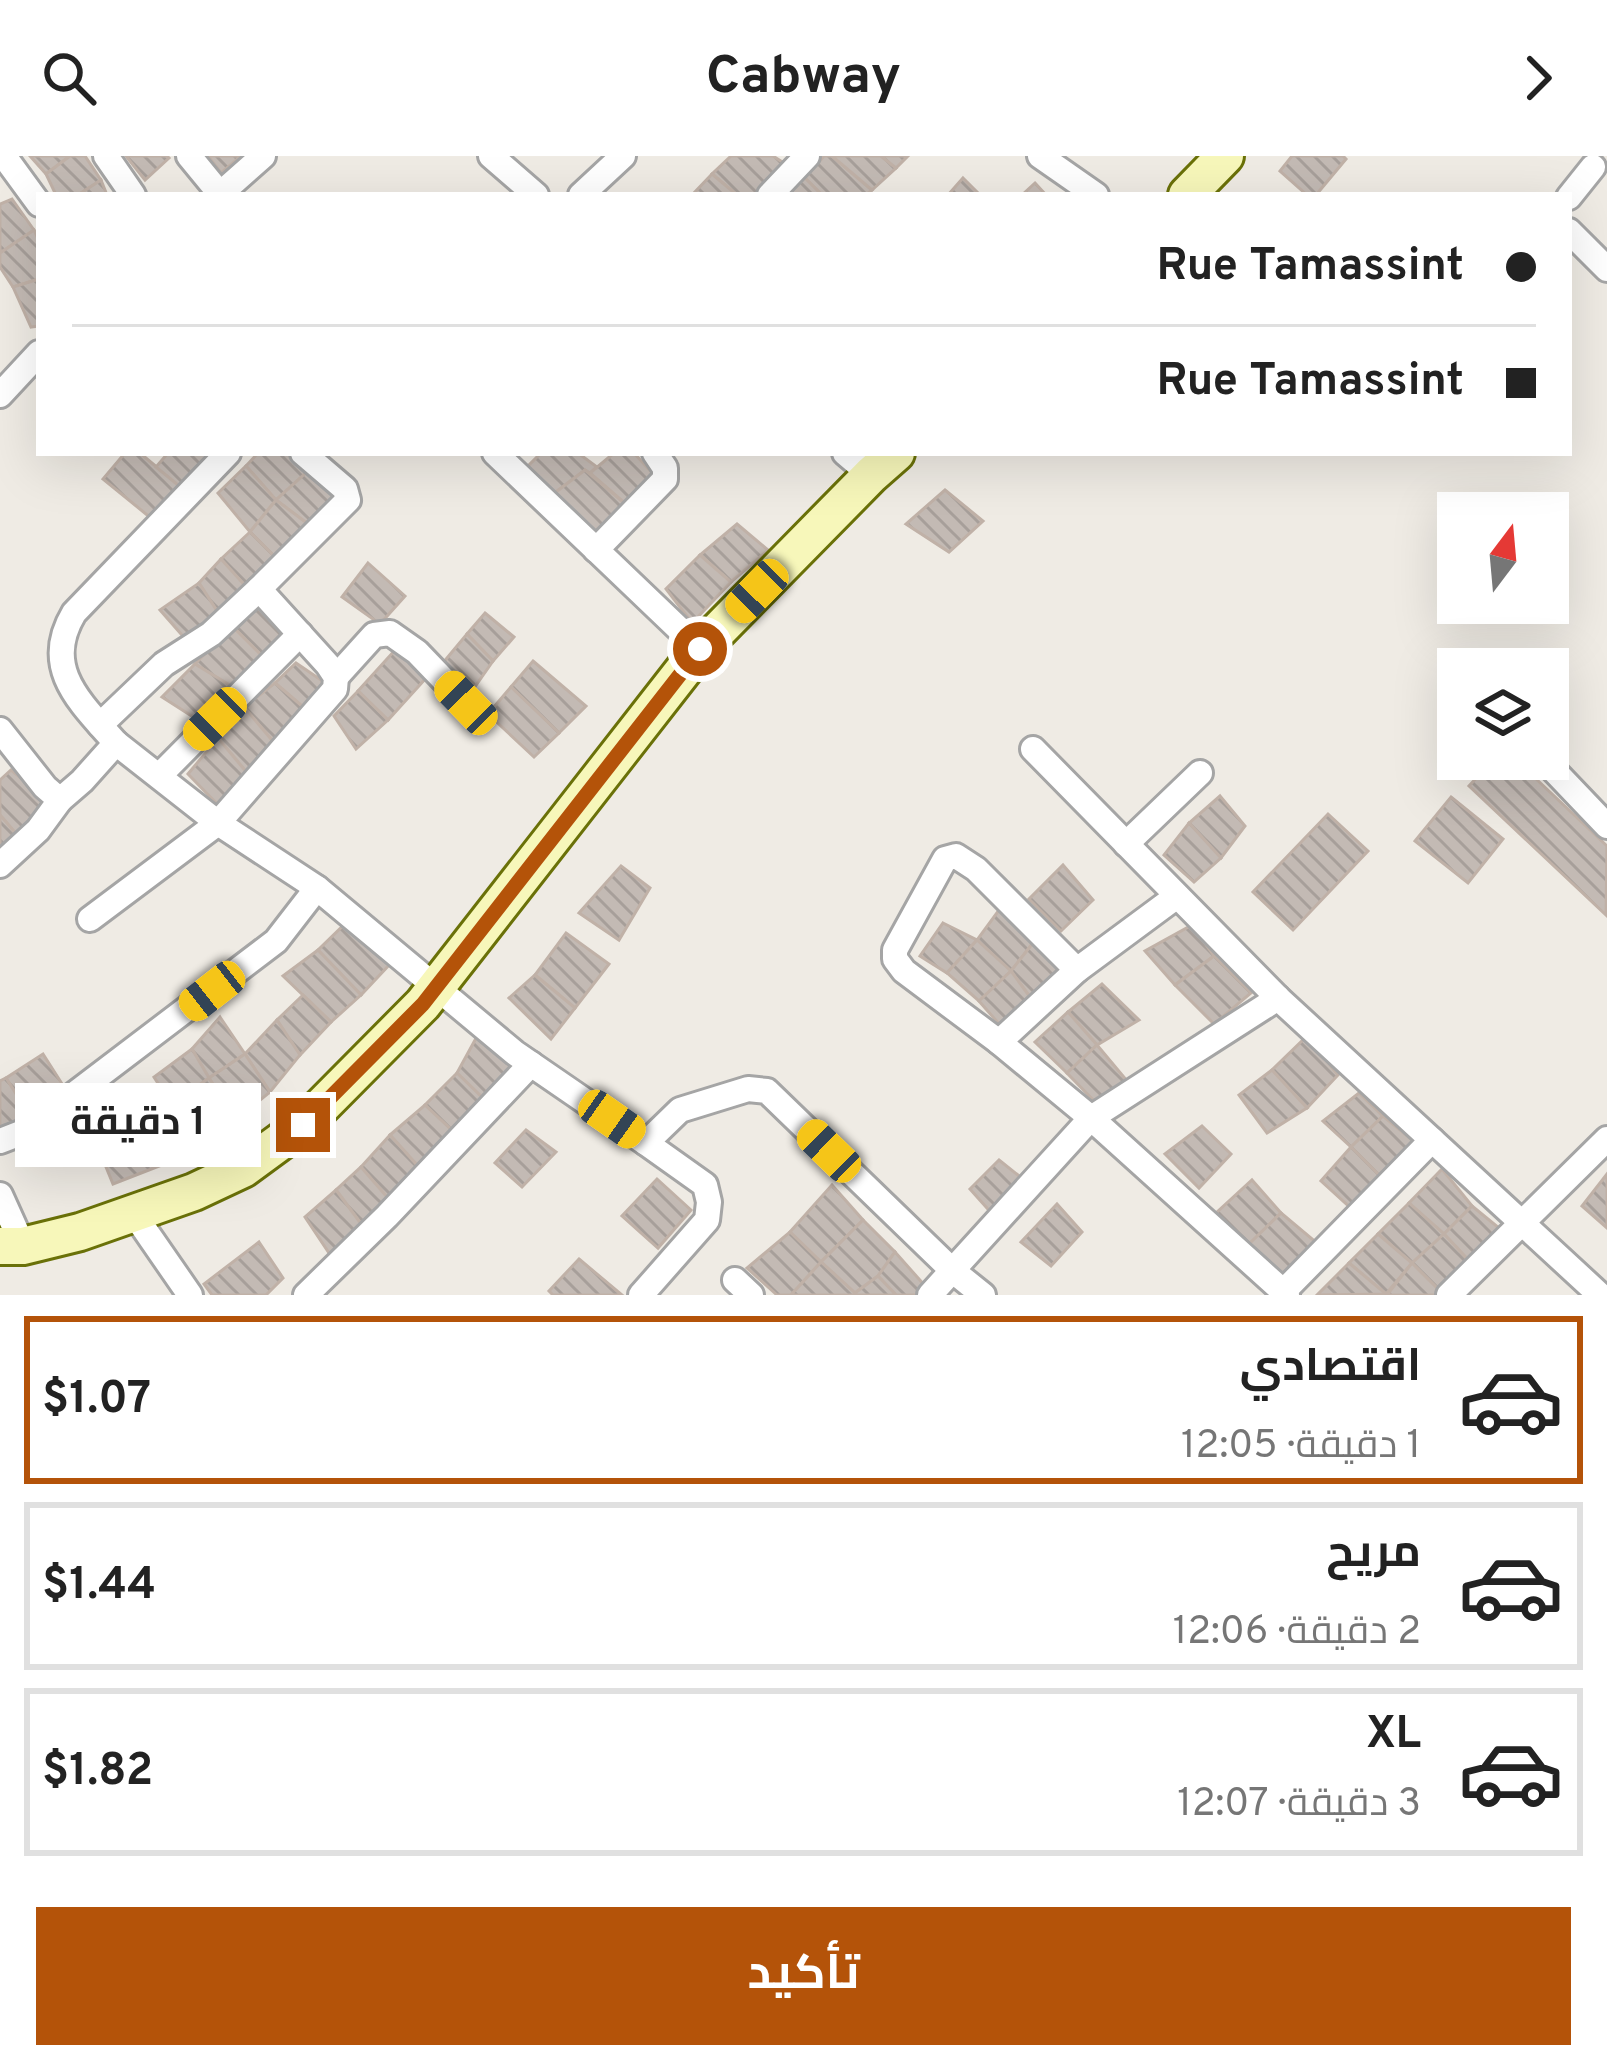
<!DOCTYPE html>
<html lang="ar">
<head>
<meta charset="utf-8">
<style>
	:root { --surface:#fff; --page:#f2f2f2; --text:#222; --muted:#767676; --line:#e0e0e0; --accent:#b45309 }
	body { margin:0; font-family:Overpass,Cairo,sans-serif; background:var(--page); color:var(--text); direction:rtl; height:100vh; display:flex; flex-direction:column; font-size:45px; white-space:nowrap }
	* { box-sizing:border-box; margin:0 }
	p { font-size:39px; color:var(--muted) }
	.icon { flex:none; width:66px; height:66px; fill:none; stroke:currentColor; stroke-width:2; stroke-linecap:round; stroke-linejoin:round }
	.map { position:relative; height:1139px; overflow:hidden; direction:ltr }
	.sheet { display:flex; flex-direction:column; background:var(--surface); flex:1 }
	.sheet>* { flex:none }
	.guide { position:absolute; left:36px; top:36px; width:1536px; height:264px; border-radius:0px; box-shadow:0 12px 48px #0002; direction:rtl; display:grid; align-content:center; height:264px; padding:0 36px; background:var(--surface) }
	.needle { width:78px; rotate:16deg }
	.tools { position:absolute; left:1437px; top:336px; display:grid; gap:24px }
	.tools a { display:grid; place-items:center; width:132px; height:132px; border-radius:0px; background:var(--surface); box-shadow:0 12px 48px #0002; font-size:60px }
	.end { position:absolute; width:54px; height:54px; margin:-27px; border:15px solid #b45309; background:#fff; box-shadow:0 0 0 6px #fff }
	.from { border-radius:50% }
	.bubble { position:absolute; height:84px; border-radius:0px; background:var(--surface); box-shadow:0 12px 48px #0002; font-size:39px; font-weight:700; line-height:84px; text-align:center; direction:rtl }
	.car { position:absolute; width:36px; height:72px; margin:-36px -18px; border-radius:15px; box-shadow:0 0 9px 3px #0007; background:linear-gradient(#f5c518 24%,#345 0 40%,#f5c518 0 76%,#345 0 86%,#f5c518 0) }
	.guide b { display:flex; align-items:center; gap:42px; height:114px; font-size:45px }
	.guide b+b { border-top:3px solid var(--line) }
	.guide i { width:30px; height:30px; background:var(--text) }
	ul { padding:21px 0 0; list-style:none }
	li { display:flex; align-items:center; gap:36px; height:168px; margin:0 24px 18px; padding:0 12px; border:6px solid var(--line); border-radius:0px }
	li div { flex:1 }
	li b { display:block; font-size:45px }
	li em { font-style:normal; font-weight:700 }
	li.current { border-color:var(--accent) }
	li>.icon { width:108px; height:108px; stroke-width:1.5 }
	.primary-button { display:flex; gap:24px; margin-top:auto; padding:24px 36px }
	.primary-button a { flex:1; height:138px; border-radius:0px; background:var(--accent); color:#fff; font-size:48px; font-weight:700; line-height:138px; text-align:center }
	header { display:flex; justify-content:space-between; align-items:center; height:156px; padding:0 36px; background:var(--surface); font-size:54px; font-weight:700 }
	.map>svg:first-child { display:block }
</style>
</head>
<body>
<header><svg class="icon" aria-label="forward" viewBox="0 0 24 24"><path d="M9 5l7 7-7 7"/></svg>Cabway<svg class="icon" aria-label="search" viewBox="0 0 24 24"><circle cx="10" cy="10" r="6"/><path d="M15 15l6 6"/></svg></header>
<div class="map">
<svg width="1607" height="1139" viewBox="0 0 1607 1139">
	<defs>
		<pattern id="building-back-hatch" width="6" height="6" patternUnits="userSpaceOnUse" patternTransform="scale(3)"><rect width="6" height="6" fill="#c3bab4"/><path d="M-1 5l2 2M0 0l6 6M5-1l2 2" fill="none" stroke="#a79f9a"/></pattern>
	</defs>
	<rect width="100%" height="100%" fill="#efebe4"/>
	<!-- building -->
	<g fill="url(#building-back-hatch)" stroke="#c0b1a7" stroke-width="3">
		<path d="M30,0H70L46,18Z"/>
		<path d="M70,0H85L101,24L78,39H56L46,18Z"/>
		<path d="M126,0H167L169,2L145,24Z"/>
		<path d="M208,0H241L221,17Z"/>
		<path d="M731,0H773L787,9L756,39H737L712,18Z"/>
		<path d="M824,0H832L872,34L866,39H822L805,22Z"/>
		<path d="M832,0H881L896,12L872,34Z"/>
		<path d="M881,0H908L896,12Z"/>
		<path d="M1292,0H1343L1346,3L1316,39H1307L1280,15Z"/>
		<path d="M712,18L737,39H692Z"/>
		<path d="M805,22L822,39H787Z"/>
		<path d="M963,22L980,39H948Z"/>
		<path d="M101,24L107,39H78Z"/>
		<path d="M1035,27L1046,39H1022Z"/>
		<path d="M12,43L34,74L0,97V48Z"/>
		<path d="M34,74L39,85V123L13,131L0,111V97Z"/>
		<path d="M39,123V170L31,171L13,131Z"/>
		<path d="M125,297H140L183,333L157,367L103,323Z"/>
		<path d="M168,297H214L183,333L156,311Z"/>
		<path d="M258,297H291L308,315L276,344L246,310Z"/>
		<path d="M541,297H578L597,311L590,317L585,314L552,339L525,313Z"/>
		<path d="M614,297H634L656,321L629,351L590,317Z"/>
		<path d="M246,310L276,344L250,376L218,337Z"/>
		<path d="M585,314L629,351L602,381L552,339Z"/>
		<path d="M308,315L338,343L312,371L276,344Z"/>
		<path d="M945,334L983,365L949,396L906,368Z"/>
		<path d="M276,344L312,371L280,406L250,376Z"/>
		<path d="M737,368L768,394L731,426L700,399Z"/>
		<path d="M250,376L280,406L249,434L221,403Z"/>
		<path d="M700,399L731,426L692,467L666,433Z"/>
		<path d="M221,403L249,434L219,458L199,427Z"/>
		<path d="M368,407L405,440L380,468L342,441Z"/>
		<path d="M199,427L219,458L189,487L160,454Z"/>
		<path d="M252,446L286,481L262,500L232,470Z"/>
		<path d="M485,457L514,481L493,505L467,478Z"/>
		<path d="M232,470L262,500L231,530L195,508Z"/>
		<path d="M467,478L493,505L474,532L442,508Z"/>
		<path d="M396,493L428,520L388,564L358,535Z"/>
		<path d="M533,505L586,550L559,577L511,531Z"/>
		<path d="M296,507L330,530L309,556L275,527Z"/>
		<path d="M195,508L231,530L198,564L162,541Z"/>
		<path d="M275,527L309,556L276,589L244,551Z"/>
		<path d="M511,531L559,577L534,601L488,558Z"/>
		<path d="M358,535L388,564L356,593L334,560Z"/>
		<path d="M244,551L276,589L248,618L218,582Z"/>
		<path d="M218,582L248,618L220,651L188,618Z"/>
		<path d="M1494,603H1515L1607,690L1606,759L1469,630Z"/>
		<path d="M11,614L52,647L18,680L0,659V624Z"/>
		<path d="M1220,640L1245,670L1221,702L1189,667Z"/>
		<path d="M1451,641L1503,683L1468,727L1415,685Z"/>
		<path d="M1328,658L1368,695L1293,774L1253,736Z"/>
		<path d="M0,659L18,680L0,694Z"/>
		<path d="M1189,667L1221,702L1194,726L1164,699Z"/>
		<path d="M1063,709L1093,744L1061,775L1029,743Z"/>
		<path d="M621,710L650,732L619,784L579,757Z"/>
		<path d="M999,754L1033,787L1011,815L977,784Z"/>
		<path d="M350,763L391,807L361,839L318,794Z"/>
		<path d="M943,767L977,784L947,817L920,800Z"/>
		<path d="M1192,769L1214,800L1175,829L1145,795Z"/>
		<path d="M566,777L609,808L575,852L535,819Z"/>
		<path d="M977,784L1011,815L979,845L947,817Z"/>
		<path d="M1033,787L1062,812L1030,841L1011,815Z"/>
		<path d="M318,794L361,839L331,866L283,820Z"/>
		<path d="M1214,800L1251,837L1214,868L1175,829Z"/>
		<path d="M1011,815L1030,841L1000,869L979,845Z"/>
		<path d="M535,819L575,852L551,883L509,842Z"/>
		<path d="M1102,828L1139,864L1097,889L1068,856Z"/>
		<path d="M303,839L331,866L300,899L277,864Z"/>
		<path d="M1068,856L1097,889L1067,917L1035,886Z"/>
		<path d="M220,861L245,898L209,922L192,893Z"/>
		<path d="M277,864L300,899L270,936L245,898Z"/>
		<path d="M480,875L521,914L487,946L457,917Z"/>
		<path d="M1307,880L1338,919L1307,952L1272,914Z"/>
		<path d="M1097,889L1128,926L1099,950L1067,917Z"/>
		<path d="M192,893L209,922L172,949L154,921Z"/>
		<path d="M43,898L66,934L30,960L6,922Z"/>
		<path d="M245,898L270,936L236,964L209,922Z"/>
		<path d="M1272,914L1307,952L1267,977L1239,939Z"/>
		<path d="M457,917L487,946L458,980L425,949Z"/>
		<path d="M6,922L30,960L0,975V925Z"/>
		<path d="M209,922L236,964L201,986L172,949Z"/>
		<path d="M1359,937L1383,960L1351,991L1323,965Z"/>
		<path d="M172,949L201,986L167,1007L141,968Z"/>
		<path d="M425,949L458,980L424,1017L390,979Z"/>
		<path d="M1383,960L1416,987L1381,1021L1351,991Z"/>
		<path d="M141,968L167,1007L113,1028L97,989Z"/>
		<path d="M1202,970L1231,998L1199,1032L1165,998Z"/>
		<path d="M526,974L556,996L522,1031L495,1007Z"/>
		<path d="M390,979L424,1017L394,1049L361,1011Z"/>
		<path d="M1351,991L1381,1021L1353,1054L1321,1025Z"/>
		<path d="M999,1004L1028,1027L995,1061L970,1033Z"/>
		<path d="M361,1011L394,1049L362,1069L336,1034Z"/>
		<path d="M1442,1013L1472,1050L1444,1078L1409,1047Z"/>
		<path d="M1607,1018V1072L1582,1050Z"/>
		<path d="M657,1023L691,1054L658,1092L622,1060Z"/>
		<path d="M1252,1024L1281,1057L1249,1088L1216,1057Z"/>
		<path d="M832,1029L863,1064L821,1106L790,1076Z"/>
		<path d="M336,1034L362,1069L333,1103L305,1061Z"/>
		<path d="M1409,1047L1444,1078L1412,1107L1378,1078Z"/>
		<path d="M1057,1048L1082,1076L1051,1110L1021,1086Z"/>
		<path d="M1472,1050L1504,1076L1472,1108L1444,1078Z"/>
		<path d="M1281,1057L1317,1087L1282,1122L1249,1088Z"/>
		<path d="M863,1064L895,1096L878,1120L855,1137L821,1106Z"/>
		<path d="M790,1076L821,1106L791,1139H777L747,1112Z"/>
		<path d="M1378,1078L1412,1107L1386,1138L1349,1107Z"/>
		<path d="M1444,1078L1472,1108L1441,1136L1412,1107Z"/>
		<path d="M259,1086L283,1122L266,1139H212L204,1128Z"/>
		<path d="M895,1096L926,1131L921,1139H896L878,1120Z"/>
		<path d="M579,1103L622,1139H553L549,1135Z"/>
		<path d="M821,1106L855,1137L853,1139H791Z"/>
		<path d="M1349,1107L1386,1138L1317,1139Z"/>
		<path d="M1412,1107L1441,1136L1438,1139H1387Z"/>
		<path d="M878,1120L896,1139H857L855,1137Z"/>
	</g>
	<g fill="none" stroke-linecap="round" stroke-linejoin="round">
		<!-- minor casing -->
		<g stroke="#a5a5a5" stroke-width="30">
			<g id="minor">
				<path d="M4,0L39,48"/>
				<path d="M106,0L133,39"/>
				<path d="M189,0L221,39"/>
				<path d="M491,0L536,39"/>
				<path d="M1040,0L1096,39"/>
				<path d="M219,39L263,0"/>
				<path d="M581,39L623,0"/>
				<path d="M770,39L807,0"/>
				<path d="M1569,41L1593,11"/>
				<path d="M1569,75L1607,113"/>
				<path d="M0,239L39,197"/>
				<path d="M495,297L700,493"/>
				<path d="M845,297L871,319"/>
				<path d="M596,394L665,323V312L655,297"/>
				<path d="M336,521L374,479L390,477L417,496L466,547"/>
				<path d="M100,569L164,508L211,478L259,433"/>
				<path d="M0,574L45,631L60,644L82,625L116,587L218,667L317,732L515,897L646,987L680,954L748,933L767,935L953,1115L983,1139"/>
				<path d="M116,587C80,546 41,512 74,457L228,297"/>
				<path d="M1033,593L1278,842L1600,1139"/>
				<path d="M1543,603L1607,670"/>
				<path d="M159,620L300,478"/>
				<path d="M1126,688L1200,617"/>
				<path d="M0,709L38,674L60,644"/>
				<path d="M1177,740L1077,814L976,713L956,700L945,703L895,794V803L904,815L999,886L1091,962L1287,1139"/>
				<path d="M90,763L218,667L335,533L336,521L328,509L259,433L348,344L345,333L303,297"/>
				<path d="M999,886L1077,814"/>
				<path d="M0,985L26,975L276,785L317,732"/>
				<path d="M0,1039L23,1090"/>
				<path d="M134,1058L190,1139"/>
				<path d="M735,1124L751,1139"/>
				<path d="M1283,1136L1432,984"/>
				<path d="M306,1139L387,1060L531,908"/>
				<path d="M641,1139L707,1064L709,1046L705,1029L646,987"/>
				<path d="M930,1139L1091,962L1278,842"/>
				<path d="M1449,1139L1607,983"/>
			</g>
		</g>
		<!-- secondary casing -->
		<g stroke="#6a7108" stroke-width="42">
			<g id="secondary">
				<path d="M1187,39L1225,0"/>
				<path d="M0,1090H23L80,1076L194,1036L243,1013L303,969L423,848L700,493L871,319L896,297"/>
			</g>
		</g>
		<!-- minor -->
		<use href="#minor" stroke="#fff" stroke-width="24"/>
		<!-- secondary -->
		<use href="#secondary" stroke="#f7f7ba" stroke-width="36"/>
	</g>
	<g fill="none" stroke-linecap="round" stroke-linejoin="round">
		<!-- route -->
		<path stroke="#b45309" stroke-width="15" d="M303,969L423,848L700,493"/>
	</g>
</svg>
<div class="tools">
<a><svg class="needle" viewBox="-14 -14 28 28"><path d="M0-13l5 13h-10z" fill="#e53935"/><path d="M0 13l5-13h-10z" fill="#767676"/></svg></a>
<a><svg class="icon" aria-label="layers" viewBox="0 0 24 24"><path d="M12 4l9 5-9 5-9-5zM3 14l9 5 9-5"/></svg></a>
</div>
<i class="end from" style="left:700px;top:493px"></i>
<i class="end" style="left:303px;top:969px"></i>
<div class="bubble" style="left:15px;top:927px;width:246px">1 دقيقة</div>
<i class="car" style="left:757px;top:435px;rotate:224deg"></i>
<i class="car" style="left:466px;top:547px;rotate:316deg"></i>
<i class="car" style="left:215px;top:563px;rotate:225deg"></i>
<i class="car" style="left:212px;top:835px;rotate:232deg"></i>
<i class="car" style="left:612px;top:963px;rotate:125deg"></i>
<i class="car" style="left:829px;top:995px;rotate:314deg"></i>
<div class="guide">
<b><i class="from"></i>Rue Tamassint</b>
<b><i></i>Rue Tamassint</b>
</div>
</div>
<section class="sheet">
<ul>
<li class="current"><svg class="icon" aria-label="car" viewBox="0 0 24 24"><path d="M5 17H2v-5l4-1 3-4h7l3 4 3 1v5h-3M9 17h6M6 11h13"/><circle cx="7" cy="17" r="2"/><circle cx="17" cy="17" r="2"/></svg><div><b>اقتصادي</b><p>1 دقيقة · 12:05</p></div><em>$1.07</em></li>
<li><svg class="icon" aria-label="car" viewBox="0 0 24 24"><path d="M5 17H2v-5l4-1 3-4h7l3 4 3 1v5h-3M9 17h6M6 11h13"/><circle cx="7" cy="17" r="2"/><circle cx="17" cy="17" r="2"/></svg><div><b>مريح</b><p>2 دقيقة · 12:06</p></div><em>$1.44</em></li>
<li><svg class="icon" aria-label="car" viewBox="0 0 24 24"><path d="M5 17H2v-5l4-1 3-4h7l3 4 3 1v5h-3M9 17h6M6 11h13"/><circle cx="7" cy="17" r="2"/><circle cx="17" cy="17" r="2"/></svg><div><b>XL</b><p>3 دقيقة · 12:07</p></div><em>$1.82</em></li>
</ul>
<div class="primary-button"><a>تأكيد</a></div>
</section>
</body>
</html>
